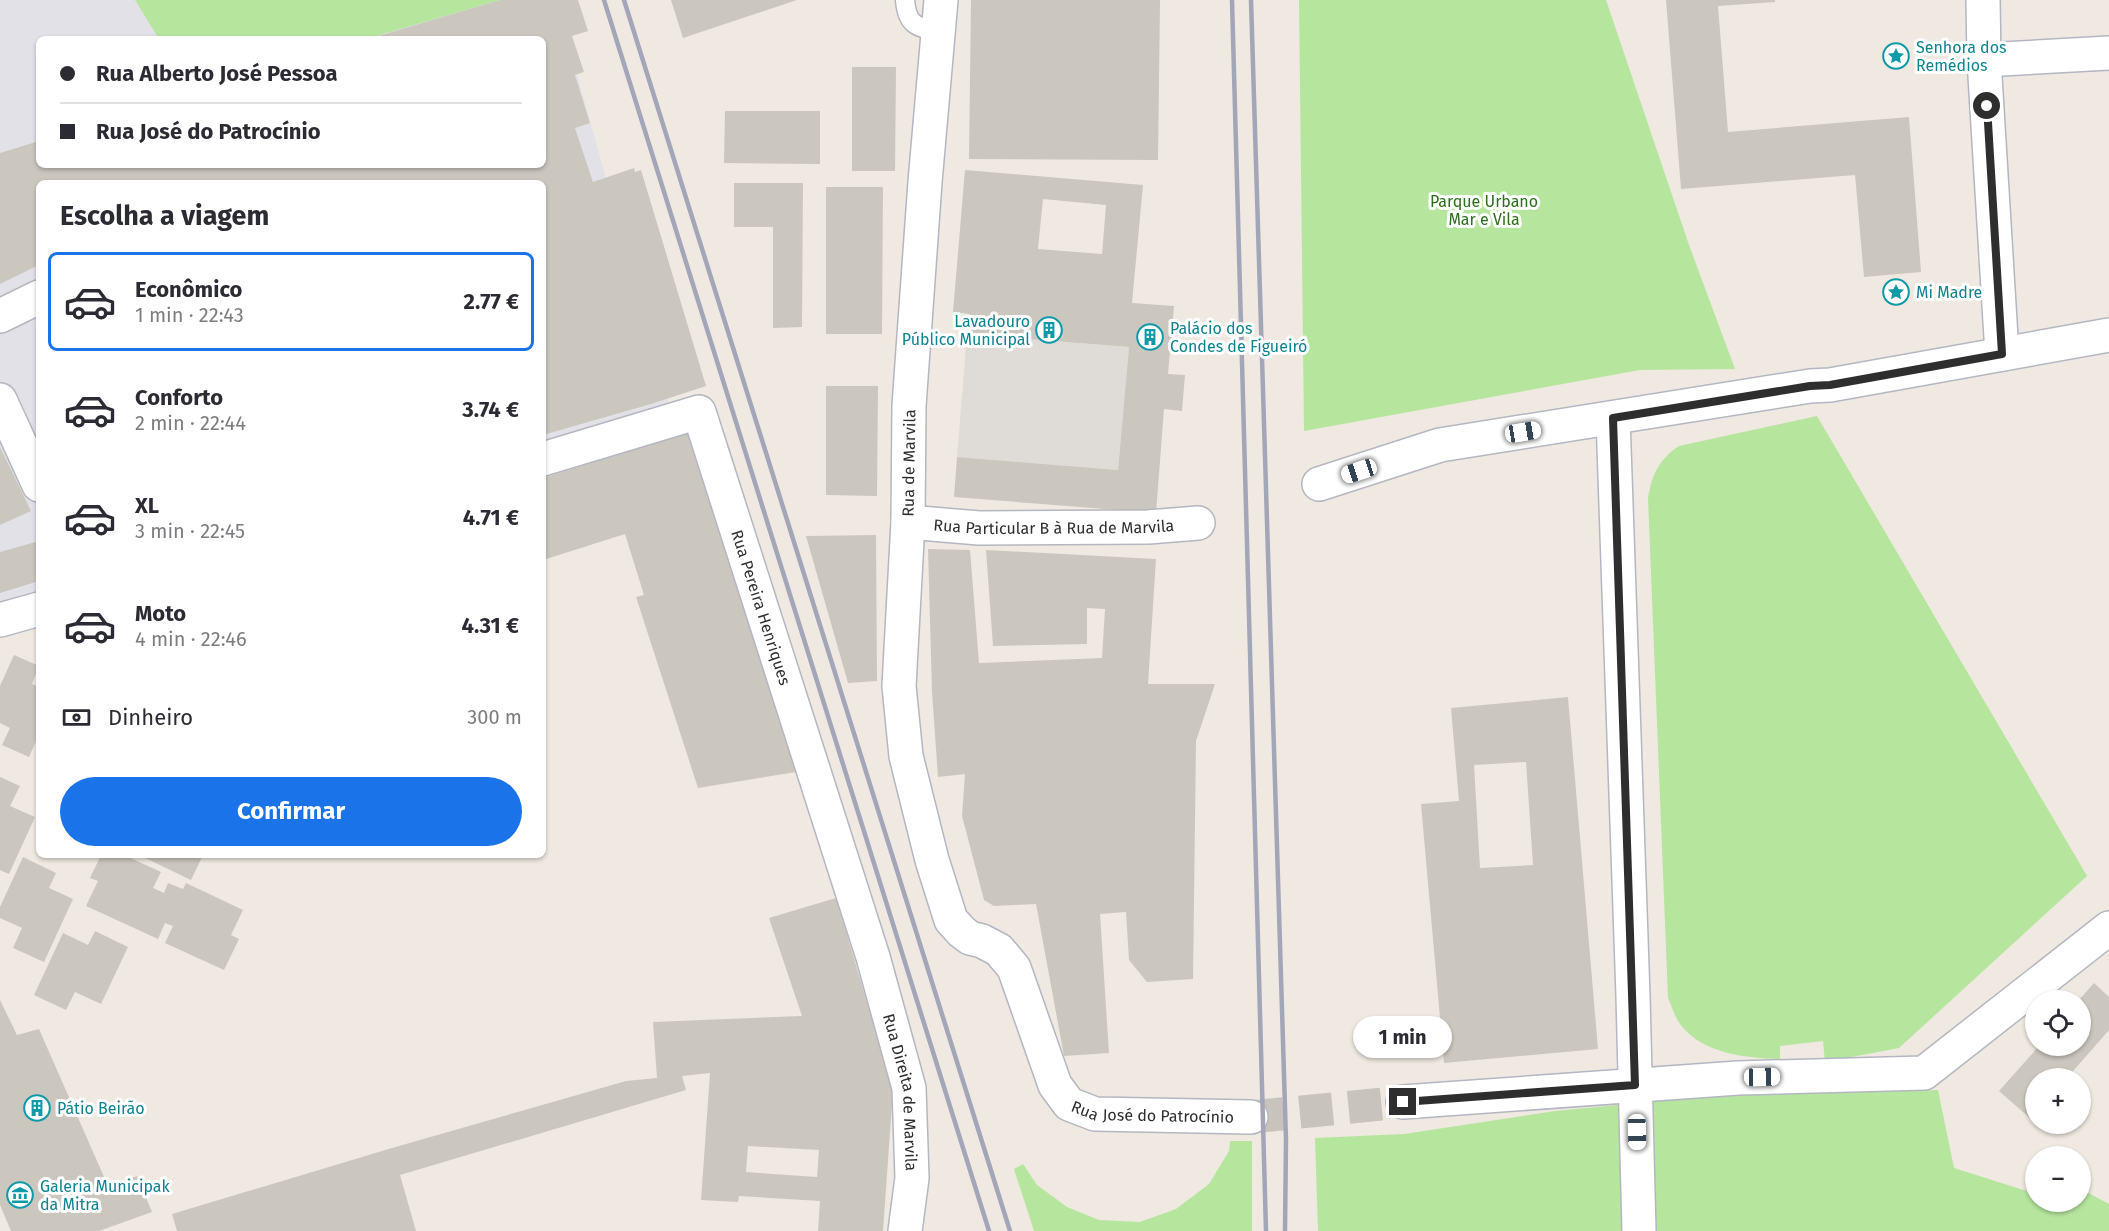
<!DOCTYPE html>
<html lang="pt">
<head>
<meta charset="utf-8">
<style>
	:root { --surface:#fff; --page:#f2f2f3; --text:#2b2b33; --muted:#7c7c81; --line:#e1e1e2; --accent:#1a73e8 }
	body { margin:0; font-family:"Fira Sans",sans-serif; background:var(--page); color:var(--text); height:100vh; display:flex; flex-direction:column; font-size:22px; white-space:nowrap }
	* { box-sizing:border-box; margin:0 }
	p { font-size:20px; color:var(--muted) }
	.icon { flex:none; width:33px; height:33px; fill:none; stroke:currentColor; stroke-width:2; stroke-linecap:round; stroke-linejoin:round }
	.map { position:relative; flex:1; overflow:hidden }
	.drawer { position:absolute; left:36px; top:180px; width:510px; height:678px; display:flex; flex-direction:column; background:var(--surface); border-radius:9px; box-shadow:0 2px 4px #0004 }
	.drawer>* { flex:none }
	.hud { position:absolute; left:36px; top:36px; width:510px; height:132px; border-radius:9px; box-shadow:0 2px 4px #0004; display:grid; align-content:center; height:132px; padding:0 24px; background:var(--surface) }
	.tools { position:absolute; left:2025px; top:990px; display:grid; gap:12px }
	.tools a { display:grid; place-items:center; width:66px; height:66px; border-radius:50%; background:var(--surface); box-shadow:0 2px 4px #0004; font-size:30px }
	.end { position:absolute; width:27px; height:27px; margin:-14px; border:8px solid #2e2e2e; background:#fff; box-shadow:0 0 0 3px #fff }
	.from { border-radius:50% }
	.bubble { position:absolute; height:42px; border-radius:21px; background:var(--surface); box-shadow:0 2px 4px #0004; font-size:20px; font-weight:700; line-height:42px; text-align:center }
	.car { position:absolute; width:18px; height:36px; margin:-18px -9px; border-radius:8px; box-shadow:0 0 4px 2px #0007; background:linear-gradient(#fff 24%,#345 0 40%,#fff 0 76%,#345 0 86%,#fff 0) }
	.hud b { display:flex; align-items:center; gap:21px; height:57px; font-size:22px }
	.hud b+b { border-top:2px solid var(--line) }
	.hud i { width:15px; height:15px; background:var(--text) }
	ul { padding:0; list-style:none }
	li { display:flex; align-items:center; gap:18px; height:99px; margin:0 12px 9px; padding:0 12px; border:3px solid transparent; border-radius:9px }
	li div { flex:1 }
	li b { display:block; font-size:22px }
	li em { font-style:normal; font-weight:700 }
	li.active { border-color:var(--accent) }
	li>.icon { width:54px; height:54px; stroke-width:1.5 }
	h2 { padding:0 24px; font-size:27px; line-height:72px }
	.pay { display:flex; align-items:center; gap:15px; height:66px; padding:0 24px; font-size:22px }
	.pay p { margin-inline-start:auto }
	.cta { display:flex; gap:12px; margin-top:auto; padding:12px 24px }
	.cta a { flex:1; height:69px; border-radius:36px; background:var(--accent); color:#fff; font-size:24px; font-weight:700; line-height:69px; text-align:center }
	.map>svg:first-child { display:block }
</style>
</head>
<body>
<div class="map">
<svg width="2109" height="1231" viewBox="0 0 2109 1231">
	<rect width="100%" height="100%" fill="#efe9e1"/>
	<!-- industrial -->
	<path fill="#e3e1e8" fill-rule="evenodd" d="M0,0H556L670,406L543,444V183H39V595L0,607ZM39,39H543V165H39Z"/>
	<!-- green -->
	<g fill="#b6e59e">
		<path d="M135,0H500L366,39H159Z"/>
		<path d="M1299,0H1606L1689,245L1735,369L1640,370L1304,431Z"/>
		<path d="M1817,416L2087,876L1899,1048L1825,1062L1823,1041L1780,1046V1059C1747,1058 1702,1054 1680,1024C1675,1017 1672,1007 1668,998L1648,498C1652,475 1659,459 1679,446Z"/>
		<path d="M1938,1090L1954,1168L2033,1193L2035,1187L2036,1202H2080L2081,1189L2109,1204V1231H1318L1315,1138L1404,1134L1555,1111L1744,1093Z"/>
		<path d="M1230,1141H1252V1231H1034L1014,1169L1023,1164L1037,1185L1067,1207L1099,1220L1140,1222L1176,1209L1209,1184L1229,1151Z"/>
	</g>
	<!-- plaza -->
	<path fill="#dfdcd8" d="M967,334L1129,347L1118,470L957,457Z"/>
	<!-- building -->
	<g fill="#cbc7bf" fill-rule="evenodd">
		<path d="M500,0H578L588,31L572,36L584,72L575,75L590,123L575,128L593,182L634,168L635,172L641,170L706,386L651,404L543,435V183H39V265L0,284V153L39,141V165H543V39H368Z"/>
		<path d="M671,0H797L683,38Z"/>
		<path d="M971,0H1160L1158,160L969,159Z"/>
		<path d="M1666,0H1775V2L1718,6L1728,132L1909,117L1921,272L1864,277L1855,175L1681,189Z"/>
		<path d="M852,67H896L895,171H852Z"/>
		<path d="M725,111H820V164L724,163Z"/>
		<path d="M965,170L1143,185L1132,303L1174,306L1168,374L1185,375L1182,411L1164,409L1156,513L954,497L957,457L1118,470L1129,347L967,334L970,314L953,312ZM1043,199L1106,205L1102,254L1038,249Z"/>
		<path d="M734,183H803L802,327L773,328V227H734Z"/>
		<path d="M826,187H883L882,334H826Z"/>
		<path d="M826,386H878L877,496L826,495Z"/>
		<path d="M691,432L796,772L698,788L636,597L644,595L625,534L543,560V478Z"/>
		<path d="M0,447L31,511L0,525Z"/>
		<path d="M876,535L877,681L848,683L806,536Z"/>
		<path d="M39,541V581L0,593V552Z"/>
		<path d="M928,549L970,550L979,663L1102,658L1105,609L1087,608V644L993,646L986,550L1156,559L1148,684H1215L1196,741L1193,979L1147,982L1129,960L1126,912L1100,914L1109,1053L1064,1056L1036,904L994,906L984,900L962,816L965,774L938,777L932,692Z"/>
		<path d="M14,655L39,666L32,684L39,687V734L29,757L2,745L10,728L0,723V686Z"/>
		<path d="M1568,697L1598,1049L1444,1063L1421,804L1459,801L1451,708ZM1526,762L1533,865L1480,868L1474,765Z"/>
		<path d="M0,777L20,786L10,806L35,817L9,874L0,870Z"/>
		<path d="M101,855H124L161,872L153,888L164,893L168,883L183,889L186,883L243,910L231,935L239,939L224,970L165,943L173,926L165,923L158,939L86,906L98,881L90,878Z"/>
		<path d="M139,855H203L191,880Z"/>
		<path d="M23,857L56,873L49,888L73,899L44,962L13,948L22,928L0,918V907Z"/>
		<path d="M836,898L893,1090L883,1231H818L820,1201L739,1196L738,1202L701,1200L710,1073L682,1076L686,1090L400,1175L416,1231H177L172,1214L392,1148L626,1081L657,1078L653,1022L802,1016L769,918ZM748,1146L819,1150L817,1177L746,1172Z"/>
		<path d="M95,931L128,947L101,1004L75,992L66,1010L34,995L63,933L88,945Z"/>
		<path d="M2094,983L2109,997V1030L2067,1078H2036V1115L2031,1119L1999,1091L2039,1046H2080V1000H2079Z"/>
		<path d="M0,1000L17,1035L39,1029L108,1186L137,1176L152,1212L99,1231H11L0,1205Z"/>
	</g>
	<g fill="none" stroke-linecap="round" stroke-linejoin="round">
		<!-- street-tunnel -->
		<path stroke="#c8c4bd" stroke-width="33" stroke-dasharray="33 16" stroke-linecap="butt" d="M1251,1117L1403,1102"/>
		<!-- lane casing -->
		<g stroke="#b4b7c1" stroke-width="21">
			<path id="lane" d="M905,0C907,25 916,27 938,31"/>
		</g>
		<!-- street casing -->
		<g stroke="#b4b7c1" stroke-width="36">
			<g id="street">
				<path id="s1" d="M941,0L925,182L909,406L908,522L899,686L906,756L932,860L951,920L962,932L970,938L982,941L999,950L1014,968L1055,1085L1069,1104L1095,1114L1251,1117"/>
				<path d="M1983,0L1984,60L2002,354"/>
				<path d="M1984,60L2109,53"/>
				<path d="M0,316L39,297"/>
				<path d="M0,400L39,485"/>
				<path d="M1613,418L1633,996L1639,1231"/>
				<path id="s2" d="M543,459L699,412L873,957L909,1088L912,1178L905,1231"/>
				<path d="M1319,484L1440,445L1810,386L1830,385L2109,335"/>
				<path id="s3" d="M908,522L979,528L1148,527L1198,523"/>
				<path d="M0,620L39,609"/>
				<path d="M1403,1102L1738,1078L1924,1073L2109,928"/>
			</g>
		</g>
		<!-- lane -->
		<use href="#lane" stroke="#fff" stroke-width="18"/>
		<!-- street -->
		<use href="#street" stroke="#fff" stroke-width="33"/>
		<!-- rail -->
		<g stroke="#a3a6b8" stroke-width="4.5">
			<path d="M604,0L989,1231"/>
			<path d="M624,0L1010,1231"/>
			<path d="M1232,0L1266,1231"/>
			<path d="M1251,0L1286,1140L1285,1231"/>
		</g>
	</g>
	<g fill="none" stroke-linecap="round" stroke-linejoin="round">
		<!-- route -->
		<path stroke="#2e2e2e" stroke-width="8" d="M1403,1102L1635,1085L1613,418L1810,386L1830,385L2002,354L1987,106"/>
	</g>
	<!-- icons -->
	<defs>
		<g id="sight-ring" transform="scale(1.35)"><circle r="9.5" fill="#fff" stroke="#0f9aa8" stroke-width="1.5"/><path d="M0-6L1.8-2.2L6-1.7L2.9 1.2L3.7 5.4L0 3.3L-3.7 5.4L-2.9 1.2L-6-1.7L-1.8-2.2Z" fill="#0f9aa8"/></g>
		<g id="building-ring" transform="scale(1.35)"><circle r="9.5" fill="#fff" stroke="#0f9aa8" stroke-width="1.5"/><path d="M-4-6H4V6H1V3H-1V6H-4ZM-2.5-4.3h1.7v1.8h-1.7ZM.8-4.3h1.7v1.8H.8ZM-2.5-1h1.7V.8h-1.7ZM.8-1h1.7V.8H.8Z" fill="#0f9aa8"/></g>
		<g id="museum-ring" transform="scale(1.35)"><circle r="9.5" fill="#fff" stroke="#0f9aa8" stroke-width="1.5"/><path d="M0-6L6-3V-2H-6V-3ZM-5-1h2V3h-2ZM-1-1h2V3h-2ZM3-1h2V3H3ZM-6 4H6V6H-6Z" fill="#0f9aa8"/></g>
	</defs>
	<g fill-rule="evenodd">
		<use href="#sight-ring" x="1896" y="56"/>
		<use href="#sight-ring" x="1896" y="292"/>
		<use href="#building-ring" x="1049" y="330"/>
		<use href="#building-ring" x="1150" y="337"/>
		<use href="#building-ring" x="37" y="1108"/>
		<use href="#museum-ring" x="20" y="1195"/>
	</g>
	<g text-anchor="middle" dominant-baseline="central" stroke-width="6" stroke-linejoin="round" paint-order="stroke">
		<!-- culture labels -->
		<g font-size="16" fill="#0d838f" stroke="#fff" text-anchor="start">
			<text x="1916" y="47">Senhora dos<tspan x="1916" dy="18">Remédios</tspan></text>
			<text x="1916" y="292">Mi Madre</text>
			<text x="1030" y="321" text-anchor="end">Lavadouro<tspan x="1030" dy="18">Público Municipal</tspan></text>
			<text x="1170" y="328">Palácio dos<tspan x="1170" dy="18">Condes de Figueiró</tspan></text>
			<text x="57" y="1108">Pátio Beirão</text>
			<text x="40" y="1186">Galeria Municipak<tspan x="40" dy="18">da Mitra</tspan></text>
		</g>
		<!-- park labels -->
		<g font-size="16" fill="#2c6e1b" stroke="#fff">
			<text x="1484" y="201">Parque Urbano<tspan x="1484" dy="18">Mar e Vila</tspan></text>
		</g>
		<!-- street labels -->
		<g font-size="16" fill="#2e2e2e" stroke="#fff">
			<text transform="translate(909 463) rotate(-89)">Rua de Marvila</text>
			<text stroke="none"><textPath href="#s3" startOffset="146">Rua Particular B à Rua de Marvila</textPath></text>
			<text stroke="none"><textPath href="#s2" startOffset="368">Rua Pereira Henriques</textPath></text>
			<text stroke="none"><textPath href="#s2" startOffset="874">Rua Direita de Marvila</textPath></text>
			<text stroke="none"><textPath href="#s1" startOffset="1242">Rua José do Patrocínio</textPath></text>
		</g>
	</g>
</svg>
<div class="tools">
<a><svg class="icon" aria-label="locate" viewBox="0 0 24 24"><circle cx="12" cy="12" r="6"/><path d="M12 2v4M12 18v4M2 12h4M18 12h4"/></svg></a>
<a>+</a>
<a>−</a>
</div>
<i class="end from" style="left:1987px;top:106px"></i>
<i class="end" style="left:1403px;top:1102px"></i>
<div class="bubble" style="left:1353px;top:1016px;width:99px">1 min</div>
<i class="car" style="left:1523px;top:432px;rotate:81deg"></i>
<i class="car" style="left:1359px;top:471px;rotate:252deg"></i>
<i class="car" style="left:1762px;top:1077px;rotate:89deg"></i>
<i class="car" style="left:1637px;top:1132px;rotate:179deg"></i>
<div class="hud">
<b><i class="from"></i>Rua Alberto José Pessoa</b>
<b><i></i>Rua José do Patrocínio</b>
</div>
<section class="drawer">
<h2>Escolha a viagem</h2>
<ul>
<li class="active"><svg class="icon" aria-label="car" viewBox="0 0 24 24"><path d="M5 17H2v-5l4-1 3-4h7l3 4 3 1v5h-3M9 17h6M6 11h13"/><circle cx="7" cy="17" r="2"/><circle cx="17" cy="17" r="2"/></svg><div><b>Econômico</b><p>1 min · 22:43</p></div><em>2.77 €</em></li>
<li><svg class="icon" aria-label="car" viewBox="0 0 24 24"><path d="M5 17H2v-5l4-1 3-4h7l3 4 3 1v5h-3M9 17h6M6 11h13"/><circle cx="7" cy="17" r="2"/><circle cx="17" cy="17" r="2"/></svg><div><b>Conforto</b><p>2 min · 22:44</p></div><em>3.74 €</em></li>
<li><svg class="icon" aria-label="car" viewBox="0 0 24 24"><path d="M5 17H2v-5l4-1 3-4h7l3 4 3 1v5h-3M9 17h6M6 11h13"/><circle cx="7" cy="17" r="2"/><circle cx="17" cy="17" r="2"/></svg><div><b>XL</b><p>3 min · 22:45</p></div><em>4.71 €</em></li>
<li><svg class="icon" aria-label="car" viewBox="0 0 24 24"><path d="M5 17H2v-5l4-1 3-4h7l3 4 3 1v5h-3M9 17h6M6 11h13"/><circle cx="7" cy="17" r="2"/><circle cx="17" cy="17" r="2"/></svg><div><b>Moto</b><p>4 min · 22:46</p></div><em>4.31 €</em></li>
</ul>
<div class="pay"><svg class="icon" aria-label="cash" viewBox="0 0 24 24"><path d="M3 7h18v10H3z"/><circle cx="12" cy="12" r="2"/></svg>Dinheiro<p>300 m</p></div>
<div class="cta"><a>Confirmar</a></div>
</section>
</div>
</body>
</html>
